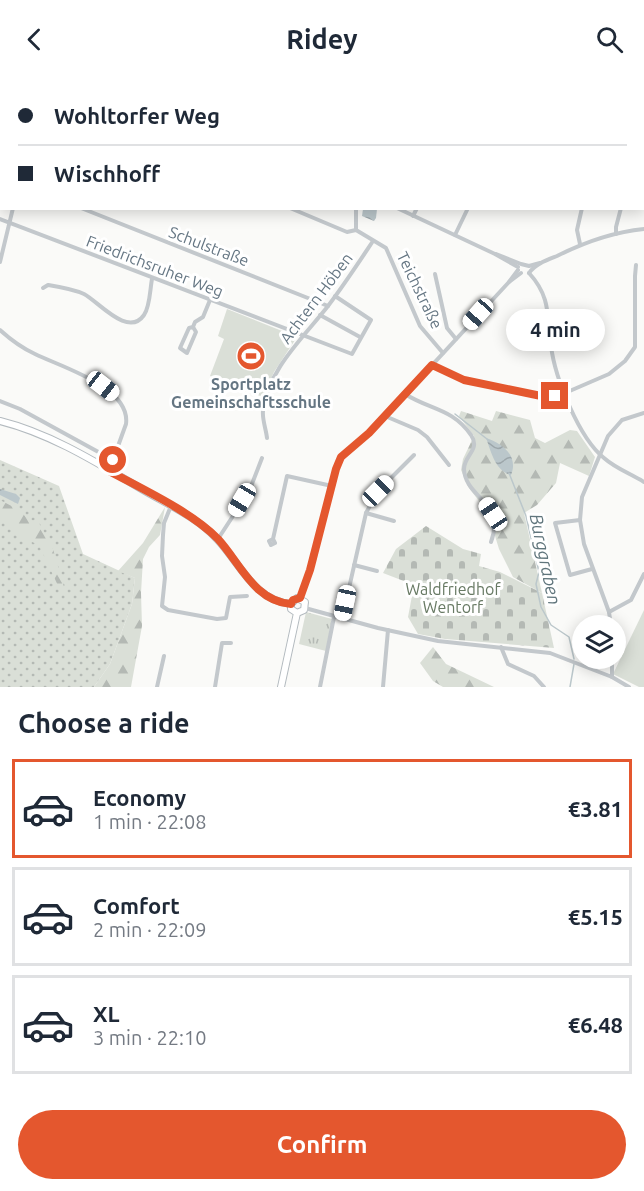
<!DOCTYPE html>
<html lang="en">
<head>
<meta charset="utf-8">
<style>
	:root { --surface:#fff; --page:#f6f6f7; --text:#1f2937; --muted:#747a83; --line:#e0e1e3; --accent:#e4572e }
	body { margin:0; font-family:Ubuntu,sans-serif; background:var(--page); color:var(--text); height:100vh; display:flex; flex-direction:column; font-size:22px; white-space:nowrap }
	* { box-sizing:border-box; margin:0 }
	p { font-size:20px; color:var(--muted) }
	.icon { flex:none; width:33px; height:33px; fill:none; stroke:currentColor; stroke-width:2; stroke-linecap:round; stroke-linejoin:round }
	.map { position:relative; height:609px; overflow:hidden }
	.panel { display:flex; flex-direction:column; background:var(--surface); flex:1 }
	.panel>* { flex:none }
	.hud { position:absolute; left:0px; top:0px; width:645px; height:132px; box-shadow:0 3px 15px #0003; display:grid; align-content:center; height:132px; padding:0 18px; background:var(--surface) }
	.buttons { position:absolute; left:572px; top:537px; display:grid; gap:12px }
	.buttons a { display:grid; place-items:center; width:54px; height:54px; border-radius:50%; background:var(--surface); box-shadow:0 3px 15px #0003; font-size:30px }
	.end { position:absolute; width:27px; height:27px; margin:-14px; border:8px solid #e4572e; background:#fff; box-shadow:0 0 0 3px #fff }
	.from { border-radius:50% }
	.bubble { position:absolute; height:42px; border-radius:21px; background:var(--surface); box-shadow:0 3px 15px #0003; font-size:20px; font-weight:600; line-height:42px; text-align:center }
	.car { position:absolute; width:18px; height:36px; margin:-18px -9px; border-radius:8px; box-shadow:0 0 4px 2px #0007; background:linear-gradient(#fff 24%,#345 0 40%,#fff 0 76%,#345 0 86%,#fff 0) }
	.hud b { display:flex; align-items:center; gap:21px; height:57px; font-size:22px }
	.hud b+b { border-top:2px solid var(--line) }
	.hud i { width:15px; height:15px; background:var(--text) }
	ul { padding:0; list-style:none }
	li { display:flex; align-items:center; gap:18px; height:99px; margin:0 12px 9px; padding:0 6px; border:3px solid var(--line); border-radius:0px }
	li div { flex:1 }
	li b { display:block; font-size:22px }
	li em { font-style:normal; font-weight:600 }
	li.active { border-color:var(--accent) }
	li>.icon { width:54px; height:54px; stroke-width:1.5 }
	h2 { padding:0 18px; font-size:27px; line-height:72px }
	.action { display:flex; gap:12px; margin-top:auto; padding:12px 18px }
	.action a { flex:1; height:69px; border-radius:36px; background:var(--accent); color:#fff; font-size:24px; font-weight:600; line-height:69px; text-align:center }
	header { display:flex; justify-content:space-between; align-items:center; height:78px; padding:0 18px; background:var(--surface); font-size:27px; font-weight:600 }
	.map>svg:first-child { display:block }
</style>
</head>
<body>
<header><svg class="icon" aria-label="back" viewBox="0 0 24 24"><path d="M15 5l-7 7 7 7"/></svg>Ridey<svg class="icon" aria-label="search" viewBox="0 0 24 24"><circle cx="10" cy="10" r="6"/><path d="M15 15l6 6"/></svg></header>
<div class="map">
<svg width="644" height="609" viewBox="0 0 644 609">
	<defs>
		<pattern id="grass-dots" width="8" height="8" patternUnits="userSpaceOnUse" patternTransform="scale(1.5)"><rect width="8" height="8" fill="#dadfd7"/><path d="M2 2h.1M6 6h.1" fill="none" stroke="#b4b9b4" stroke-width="1.8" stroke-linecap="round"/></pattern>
		<pattern id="forest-firs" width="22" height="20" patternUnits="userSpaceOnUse" patternTransform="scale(1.5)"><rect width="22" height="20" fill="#dadfd7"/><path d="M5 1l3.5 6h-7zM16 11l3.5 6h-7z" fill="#b4b9b4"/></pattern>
		<pattern id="cemetery-stones" width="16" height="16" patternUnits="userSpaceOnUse" patternTransform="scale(1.5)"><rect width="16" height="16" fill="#dadfd7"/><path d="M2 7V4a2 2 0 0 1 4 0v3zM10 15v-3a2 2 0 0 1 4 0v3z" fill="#b4b9b4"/></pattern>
		<pattern id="park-tufts" width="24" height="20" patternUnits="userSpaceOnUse" patternTransform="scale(1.5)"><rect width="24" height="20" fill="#dadfd7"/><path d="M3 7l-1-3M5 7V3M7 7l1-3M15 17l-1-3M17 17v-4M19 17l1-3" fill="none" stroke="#b4b9b4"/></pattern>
		<pattern id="water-waves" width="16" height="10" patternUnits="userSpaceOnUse" patternTransform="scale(1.5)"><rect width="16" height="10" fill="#bbc7cb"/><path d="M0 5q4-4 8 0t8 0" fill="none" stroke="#9ca6aa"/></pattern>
	</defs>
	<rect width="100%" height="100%" fill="#fafaf8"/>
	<!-- grass -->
	<path fill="url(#grass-dots)" d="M0,382L59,408L83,476L135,500L132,526L110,586L94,609H0Z"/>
	<!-- forest -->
	<g fill="url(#forest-firs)">
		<path d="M461,333L492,343L496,333L530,342L535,360L545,365L570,352L577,353L595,379L589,398L560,385L556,405L537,427L524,435L542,515L513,499L499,471L488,435L469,410L461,392L463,381L474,358L459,338Z"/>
		<path d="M0,422L21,433L28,442L38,443L53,471L66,516L61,514L39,467L23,460L15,450L0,441Z"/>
		<path d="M165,429L160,457L149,469L143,481L141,515L142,548L131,609H94L110,586L132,526L135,500L118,493L143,465Z"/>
		<path d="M433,569L446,586L494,609H443L433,603L420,585Z"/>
	</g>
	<!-- cemetery -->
	<path fill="url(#cemetery-stones)" d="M426,448L463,471L481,476L479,488L500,494L542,515L554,570L445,561L418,556L408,539L414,507L383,495L396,471Z"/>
	<!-- park -->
	<path fill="url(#park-tufts)" d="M306,534L332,541L326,573L299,566Z"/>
	<!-- pitch -->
	<g fill="#dadfd7">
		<path d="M227,231L297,259L274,294L263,319L210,298L224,261L218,258Z"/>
		<path d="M644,532V609H639L613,596Z"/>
	</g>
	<!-- water -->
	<g fill="url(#water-waves)">
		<path d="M363,131H377L376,140L374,143L362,138Z"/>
		<path d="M486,360C502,365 519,378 511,397C495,393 491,373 486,360Z"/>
		<path d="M0,411L16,416L20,420L18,426L0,417Z"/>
	</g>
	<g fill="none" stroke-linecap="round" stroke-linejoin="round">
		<!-- stream -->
		<g stroke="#bbc7cb" stroke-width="1.5">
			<path d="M455,336L487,361"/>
			<path d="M509,395L526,438L539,494L536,506L541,529L551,547L569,559L574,581"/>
			<path d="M570,609L574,586"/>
		</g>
		<!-- secondary casing -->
		<g stroke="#b3babf" stroke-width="8">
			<g id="secondary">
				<path d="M0,343C52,356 99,386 145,413C169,427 198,440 217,461C240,485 254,523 291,526"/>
				<path d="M291,526L297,520L305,524L304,532L297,535"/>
				<path d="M281,609L297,535L291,531V526"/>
			</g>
		</g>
		<!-- primary casing -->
		<g stroke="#b5babe" stroke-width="8">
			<g id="primary">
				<path d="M557,0L559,2"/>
				<path d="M644,98V99"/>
			</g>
		</g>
		<!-- minor -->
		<g stroke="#c3c8cc" stroke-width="4">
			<path d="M115,0L118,2"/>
			<path d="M399,0L402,2"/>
			<path d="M578,0L581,2"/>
			<path d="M14,2L16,0"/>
			<path d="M157,2L158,0"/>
			<path d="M415,2L416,0"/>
			<path d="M517,2L518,0"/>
			<path d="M621,2L622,0"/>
			<path d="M0,11L2,10"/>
			<path d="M0,38L2,39"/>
			<path d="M81,130L328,228"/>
			<path d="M290,130L347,154L356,152"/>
			<path d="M356,130V152L386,170L420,248L443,275"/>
			<path d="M397,130L495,176L518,189"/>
			<path d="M413,138L417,130"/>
			<path d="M0,141L352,276L371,242L335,218"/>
			<path d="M616,156V149L621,130"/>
			<path d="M455,157L468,130"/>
			<path d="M580,166L577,152L582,130"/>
			<path d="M496,176L521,186L529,188L540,185"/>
			<path d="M0,184L13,130"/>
			<path d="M529,195C551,219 547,238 551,268C555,300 579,360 604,380C615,390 631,396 644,404"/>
			<path d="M529,195C535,186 547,182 557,178C585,164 613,154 644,151"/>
			<path d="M435,196L447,250L456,261"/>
			<path d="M509,204L521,195"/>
			<path d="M43,210L48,207C60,209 73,211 84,216C99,224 128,260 144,237C150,229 150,211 152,201"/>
			<path d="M320,237L360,259"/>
			<path d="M193,249L196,254L187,275L180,270L189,250L193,249L195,244L203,239L210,222"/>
			<path d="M0,252C11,262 22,270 35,276C61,289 131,309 126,346L109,393"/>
			<path d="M432,287L464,301L546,319L565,315L609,296L625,283L635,269V198L636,187"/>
			<path d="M405,316C430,332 452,330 471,357C481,372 464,377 464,391C465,420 506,424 491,464"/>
			<path d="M0,323L20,331L113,382"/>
			<path d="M385,338L418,352L427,359L449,387"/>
			<path d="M267,360C266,351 262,341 263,333C268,291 304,259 328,228C344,207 359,184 373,163"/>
			<circle cx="250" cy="415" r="4"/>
			<path d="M250,411L262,380"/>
			<path d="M171,428L164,445L163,457L162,478L165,499L162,528L168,532L217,541L226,540L230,519L247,518"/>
			<path d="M366,435L394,443"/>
			<path d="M580,442L555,445L570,497L592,491"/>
			<path d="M218,461L246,418"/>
			<path d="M273,461L269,463L271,467L275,465L273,461L287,398L332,408"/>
			<path d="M354,487L377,493"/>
			<path d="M300,520L310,492L336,391L341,379L366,358L385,338L509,204L518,192"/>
			<path d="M305,530L378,550L438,563L550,575L612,599L629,609"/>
			<path d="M609,534L631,522L644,496"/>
			<path d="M342,541L366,435L378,413L414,377"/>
			<path d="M611,548L609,534L584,466L580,442L582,419L608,358L622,342L644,335"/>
			<path d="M501,569L508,586L534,598L544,609"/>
			<path d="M612,599V580"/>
			<path d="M157,609L164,578"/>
			<path d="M215,609L222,565H231"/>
			<path d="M320,609L334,539"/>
			<path d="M383,609L388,552"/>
		</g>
		<!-- secondary -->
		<use href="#secondary" stroke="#fff" stroke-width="6"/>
		<!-- primary -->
		<use href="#primary" stroke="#fff" stroke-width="7"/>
	</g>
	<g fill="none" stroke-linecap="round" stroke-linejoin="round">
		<!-- route -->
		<path stroke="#e4572e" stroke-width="8" d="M113,382L109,393C142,411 192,434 218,461C240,485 254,523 291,526L293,522L300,520L310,492L336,391L341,379L369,355L432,287L464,302L546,319L555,318"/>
	</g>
	<!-- icons -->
	<defs>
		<g id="stadium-disc" transform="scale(1.5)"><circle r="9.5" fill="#e4572e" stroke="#fff"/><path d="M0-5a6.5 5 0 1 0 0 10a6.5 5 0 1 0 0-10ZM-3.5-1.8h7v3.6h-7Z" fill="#fff"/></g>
	</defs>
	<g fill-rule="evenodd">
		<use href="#stadium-disc" x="251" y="278"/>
	</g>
	<g text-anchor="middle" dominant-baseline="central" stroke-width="6" stroke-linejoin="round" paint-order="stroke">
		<!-- street labels -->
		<g font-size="16" fill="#657683" stroke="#fff">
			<text transform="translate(209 168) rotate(21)">Schulstraße</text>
			<text transform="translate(155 188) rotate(21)">Friedrichsruher Weg</text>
			<text transform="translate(420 212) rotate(64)">Teichstraße</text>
			<text transform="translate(316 220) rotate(-53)">Achtern Höben</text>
		</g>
		<!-- poi labels -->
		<g font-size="16" font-weight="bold" fill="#657683" stroke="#fff">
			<text x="251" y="306">Sportplatz<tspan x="251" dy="18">Gemeinschaftsschule</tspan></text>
		</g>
		<!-- park labels -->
		<g font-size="16" fill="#687a64" stroke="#fff">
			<text x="453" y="511">Waldfriedhof<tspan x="453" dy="18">Wentorf</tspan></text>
		</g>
		<!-- water labels -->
		<g font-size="18" font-style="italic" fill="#60757c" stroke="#fff">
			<text transform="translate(546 481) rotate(78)">Burggraben</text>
		</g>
	</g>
</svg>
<div class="buttons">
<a><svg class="icon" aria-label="layers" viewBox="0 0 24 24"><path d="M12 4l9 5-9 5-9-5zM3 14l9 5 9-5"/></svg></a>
</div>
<i class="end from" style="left:113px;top:382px"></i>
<i class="end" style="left:555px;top:318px"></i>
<div class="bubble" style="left:506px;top:231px;width:99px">4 min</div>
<i class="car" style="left:478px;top:236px;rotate:222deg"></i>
<i class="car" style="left:103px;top:308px;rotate:128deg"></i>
<i class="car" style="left:378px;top:413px;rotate:45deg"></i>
<i class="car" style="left:242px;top:422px;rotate:211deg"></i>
<i class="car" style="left:493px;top:436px;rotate:326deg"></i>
<i class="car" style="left:345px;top:525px;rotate:192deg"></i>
<div class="hud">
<b><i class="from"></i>Wohltorfer Weg</b>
<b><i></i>Wischhoff</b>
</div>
</div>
<section class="panel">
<h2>Choose a ride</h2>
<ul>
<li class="active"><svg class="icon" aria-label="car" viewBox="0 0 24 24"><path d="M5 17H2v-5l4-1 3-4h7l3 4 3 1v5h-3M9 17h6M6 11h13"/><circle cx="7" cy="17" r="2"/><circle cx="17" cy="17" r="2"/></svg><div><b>Economy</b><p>1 min · 22:08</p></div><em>€3.81</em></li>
<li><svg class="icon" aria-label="car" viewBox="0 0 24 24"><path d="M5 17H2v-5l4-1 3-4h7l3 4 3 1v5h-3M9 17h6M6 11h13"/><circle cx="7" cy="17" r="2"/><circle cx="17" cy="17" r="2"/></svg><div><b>Comfort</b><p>2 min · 22:09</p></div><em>€5.15</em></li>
<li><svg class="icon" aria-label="car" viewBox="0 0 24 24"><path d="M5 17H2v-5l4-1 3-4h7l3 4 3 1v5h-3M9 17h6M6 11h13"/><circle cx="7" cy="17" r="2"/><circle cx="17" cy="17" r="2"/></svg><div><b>XL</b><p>3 min · 22:10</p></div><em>€6.48</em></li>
</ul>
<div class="action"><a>Confirm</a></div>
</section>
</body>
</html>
